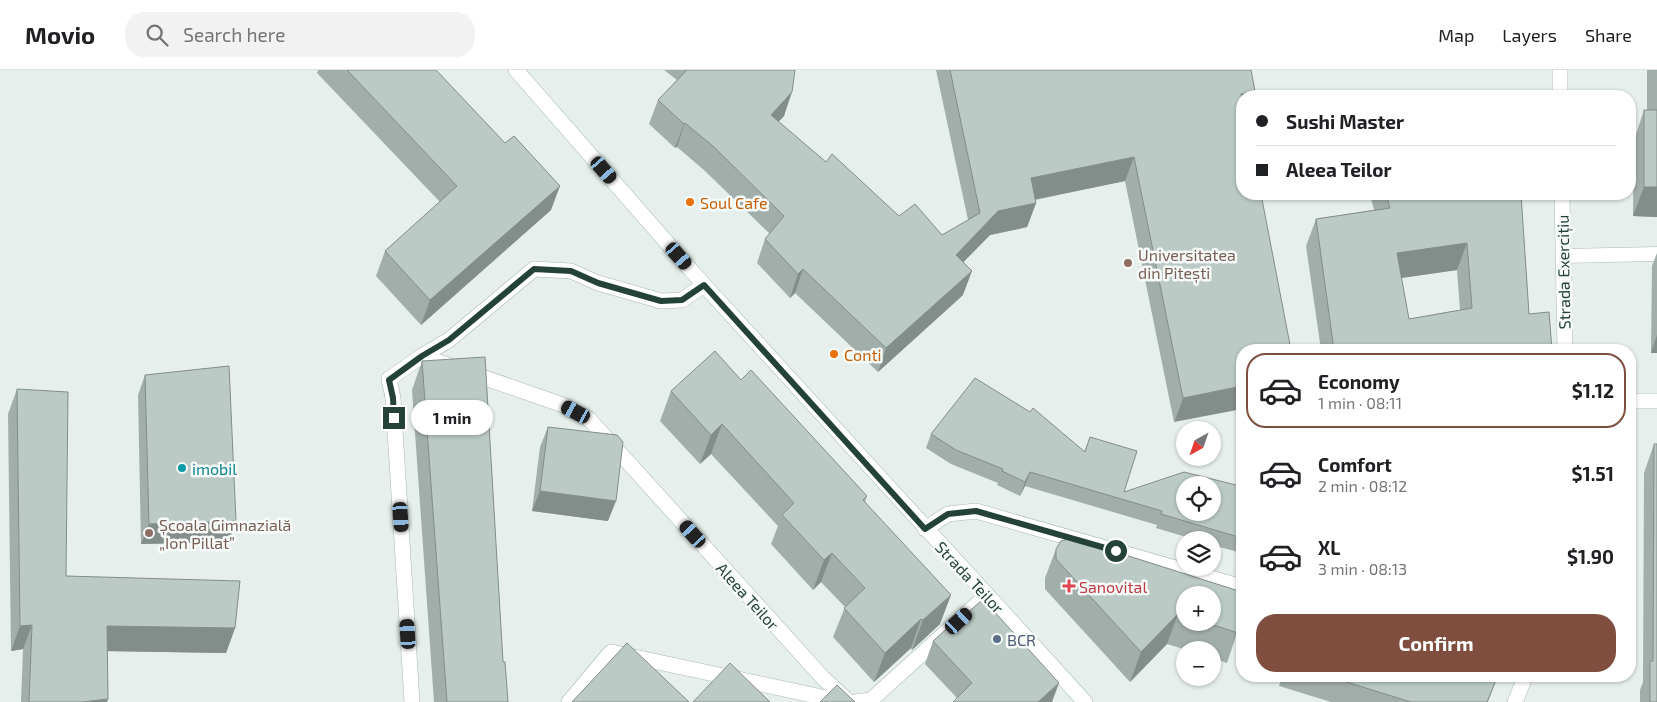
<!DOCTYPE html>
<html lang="en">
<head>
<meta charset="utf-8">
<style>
	:root { --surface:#fff; --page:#f2f2f2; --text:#202124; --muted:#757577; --line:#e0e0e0; --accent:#7f4e3f }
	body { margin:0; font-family:"Exo 2",sans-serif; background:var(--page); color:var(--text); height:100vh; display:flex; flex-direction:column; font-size:19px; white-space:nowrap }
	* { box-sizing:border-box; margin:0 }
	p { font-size:16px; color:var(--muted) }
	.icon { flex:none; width:28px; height:28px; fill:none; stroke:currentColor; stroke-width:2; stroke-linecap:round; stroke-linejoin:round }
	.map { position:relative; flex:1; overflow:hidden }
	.details { position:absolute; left:1236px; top:274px; width:400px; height:338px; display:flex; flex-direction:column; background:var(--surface); border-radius:20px; box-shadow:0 1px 4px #0004 }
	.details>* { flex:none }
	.top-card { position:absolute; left:1236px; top:20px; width:400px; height:110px; border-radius:20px; box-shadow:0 1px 4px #0004; display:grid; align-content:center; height:110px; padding:0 20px; background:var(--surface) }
	.needle { width:32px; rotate:220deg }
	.tools { position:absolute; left:1176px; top:351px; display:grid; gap:10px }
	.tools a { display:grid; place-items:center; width:45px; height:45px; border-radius:50%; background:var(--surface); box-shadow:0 1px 4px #0004; font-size:25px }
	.end { position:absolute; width:22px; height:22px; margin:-11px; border:6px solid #24423a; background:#fff; box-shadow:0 0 0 2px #fff }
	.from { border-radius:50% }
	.bubble { position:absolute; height:35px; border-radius:18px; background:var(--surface); box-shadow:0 1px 4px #0004; font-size:16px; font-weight:700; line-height:35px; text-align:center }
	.car { position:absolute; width:15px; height:30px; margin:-15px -8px; border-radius:6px; box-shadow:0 0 4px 1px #0007; background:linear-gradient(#222 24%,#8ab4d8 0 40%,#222 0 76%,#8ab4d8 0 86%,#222 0) }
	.top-card b { display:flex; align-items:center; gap:18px; height:48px; font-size:19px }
	.top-card b+b { border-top:1px solid var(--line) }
	.top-card i { width:12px; height:12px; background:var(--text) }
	ul { padding:9px 0 0; list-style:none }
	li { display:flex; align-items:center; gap:15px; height:75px; margin:0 10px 8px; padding:0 10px; border:2px solid transparent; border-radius:20px }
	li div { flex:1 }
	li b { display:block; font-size:19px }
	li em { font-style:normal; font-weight:700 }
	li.selected { border-color:var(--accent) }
	li>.icon { width:45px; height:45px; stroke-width:1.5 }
	.primary-button { display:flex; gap:10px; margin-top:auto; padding:10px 20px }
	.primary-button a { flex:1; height:58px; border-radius:20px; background:var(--accent); color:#fff; font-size:20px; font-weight:700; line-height:58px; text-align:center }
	header { display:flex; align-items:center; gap:30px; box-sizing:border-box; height:70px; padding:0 25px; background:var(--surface); border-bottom:1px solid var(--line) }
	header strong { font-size:24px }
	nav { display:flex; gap:28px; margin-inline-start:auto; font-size:18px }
	.search { width:350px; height:45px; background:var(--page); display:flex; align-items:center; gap:12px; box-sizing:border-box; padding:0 18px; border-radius:20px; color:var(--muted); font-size:19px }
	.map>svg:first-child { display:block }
</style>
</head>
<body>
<header>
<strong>Movio</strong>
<div class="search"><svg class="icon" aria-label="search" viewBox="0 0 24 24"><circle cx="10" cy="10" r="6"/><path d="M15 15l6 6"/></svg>Search here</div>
<nav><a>Map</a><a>Layers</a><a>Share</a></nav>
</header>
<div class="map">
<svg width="1657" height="632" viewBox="0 0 1657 632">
	<rect width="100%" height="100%" fill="#e6efeb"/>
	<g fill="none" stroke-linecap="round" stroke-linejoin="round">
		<!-- lane casing -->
		<g stroke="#a8b8b2" stroke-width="15">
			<path id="lane" d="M1563,186L1657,184"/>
		</g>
		<!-- street casing -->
		<g stroke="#a8b8b2" stroke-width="16">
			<g id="street">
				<path d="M422,286L449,270L534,199L571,201L598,213L661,231L682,230L704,215"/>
				<path d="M1630,331H1657"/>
				<path d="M925,459L948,444L976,441L1242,517"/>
				<path d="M412,632L393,328L389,309L422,286L563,335L589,349L823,608L849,632"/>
				<path d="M569,632L611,582L845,632"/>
				<path d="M856,632L871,630L987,525"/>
			</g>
		</g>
		<!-- secondary casing -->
		<g stroke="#a4bbb3" stroke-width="16">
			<g id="secondary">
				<path d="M516,0L704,215L1085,632"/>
				<path d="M1560,0V26"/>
				<path d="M1562,124L1565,280"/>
				<path d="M1515,632L1526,605"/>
			</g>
		</g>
		<!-- lane -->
		<use href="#lane" stroke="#fff" stroke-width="14"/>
		<!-- street -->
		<use href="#street" stroke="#fff" stroke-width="15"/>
		<!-- secondary -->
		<use href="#secondary" stroke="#fff" stroke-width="15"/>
	</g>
	<!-- wall -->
	<g fill="#a1aea9" fill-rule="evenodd">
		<path d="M318,0H436L551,140L421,255L376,206L385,181L440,132L317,3Z"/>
		<path d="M664,0H795L784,46L778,52L826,92L899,146L942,165L968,150L936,0H1251L1242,26V124H1261L1174,352L1125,111L1035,130L1036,133L1027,157L990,165L963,192V225L878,302L795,223L790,228L757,193L765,169L770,164L705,101L677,77L675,78L649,54L658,30L677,10Z"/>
		<path d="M1647,0H1657V147L1633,146L1634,70L1644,40H1647Z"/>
		<path d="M1370,124H1544L1521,127L1529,244L1552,280H1321L1306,176L1316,149L1374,140ZM1457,200L1460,240L1409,249L1401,208Z"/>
		<path d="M1657,183V283H1651L1652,196Z"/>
		<path d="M422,291L503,592L508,632H434L412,320Z"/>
		<path d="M145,305L229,472L141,474L138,325Z"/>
		<path d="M741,310L867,426L865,432L940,554L912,580L911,578L874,612L833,567L845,537L821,512L813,520L771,474L778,456L711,384L700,394L660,351L671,321Z"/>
		<path d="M17,319L66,506L235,558L226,583L108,581V629L107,632H21L23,579L11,581L8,344Z"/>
		<path d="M548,357L608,451L532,441L540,377Z"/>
		<path d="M931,364L1084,382L1090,367L1124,422L1236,415L1242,399V483L1212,475V470H1196L1156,458L1157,455L1025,416L1020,426L997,415L998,413L951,394L926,378Z"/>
		<path d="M1654,374L1657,632H1640V620L1643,612L1644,403Z"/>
		<path d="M1072,468L1242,522V548L1227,593L1212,588V580H1187L1167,574L1130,612L1045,519V508L1056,479L1061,471ZM1185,525H1212V552H1185Z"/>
		<path d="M933,571L1052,632L957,628L925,594Z"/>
		<path d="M1276,605H1498L1488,632H1331L1279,616L1281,610L1275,608Z"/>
	</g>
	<!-- shaded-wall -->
	<g fill="#838d89">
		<path d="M1255,21L1253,26H1242V46L1241,24Z"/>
		<path d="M792,22L784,46L762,69L771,45Z"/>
		<path d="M685,53L677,77L675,78L684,54Z"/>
		<path d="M1134,87L1125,111L1022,132L1031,108Z"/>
		<path d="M560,116L551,140L421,255L430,230Z"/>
		<path d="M1644,117H1657V147L1633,146Z"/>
		<path d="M1511,124H1544L1509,128Z"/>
		<path d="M1036,133L1027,157L990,165L947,209L956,185L998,141Z"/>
		<path d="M1467,173L1457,200L1387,210L1397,183Z"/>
		<path d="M803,199L795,223L790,228L798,204Z"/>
		<path d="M972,201L963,225L878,302L886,278Z"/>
		<path d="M1657,265V283H1651Z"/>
		<path d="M1242,316V339L1174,352L1183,328Z"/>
		<path d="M722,354L711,384L700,394L711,365Z"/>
		<path d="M1030,402L1025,416L1020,426L1025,412Z"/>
		<path d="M540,421L616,431L608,451L532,441Z"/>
		<path d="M236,451L229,472L141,474L149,454Z"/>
		<path d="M832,483L821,512L813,520L824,490Z"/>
		<path d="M951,525L940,554L912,580L923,550Z"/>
		<path d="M1178,544L1167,574L1130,612L1141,582Z"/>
		<path d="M921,549L911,578L874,612L885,583Z"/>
		<path d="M32,555L23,579L11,581L20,556Z"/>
		<path d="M107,556L235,558L226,583L98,581Z"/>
		<path d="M1059,613L1052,632H1038Z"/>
		<path d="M108,629L107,632H82Z"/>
	</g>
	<!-- building -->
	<g fill="#bbcac4" stroke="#838d89" fill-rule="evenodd">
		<path d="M347,0H436L505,73L514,66L560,116L430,230L385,181L457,116Z"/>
		<path d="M687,0H795L792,22L771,45L826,92L832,84L899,146L915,134L942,165L980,143L950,0H1251L1255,21L1241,24L1242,31V124H1261L1291,280H1242V316L1183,328L1134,87L1031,108L1036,133L998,141L956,185L972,201L886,278L803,199L798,204L765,169L784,146L714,77L685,53L684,54L658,30Z"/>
		<rect x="1644" y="40" width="13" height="77"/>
		<path d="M1386,124H1521L1529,244L1549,242L1552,280H1334L1316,149L1390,138ZM1467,173L1472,238L1409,249L1397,183Z"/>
		<path d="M715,281L741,310L751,300L867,426L863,430L951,525L923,550L921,549L885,583L844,538L865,518L832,483L824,490L782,445L794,433L722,354L711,365L671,321Z"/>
		<path d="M485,287L503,592H505L508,632H447L422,291Z"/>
		<path d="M229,296L236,451L149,454L145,305Z"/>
		<path d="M975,308L1030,342L1033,338L1085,382L1090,367L1137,381L1124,422L1184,402L1236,415L1242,399V468L1161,444L1162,441L1030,402L1025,412L1002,401L1003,399L956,380L931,364ZM1185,415H1212V442H1185Z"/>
		<path d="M17,319L68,322L66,506L240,511L235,558L107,556L108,629L82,632H29L32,555L20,556Z"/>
		<path d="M548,357L617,365L623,372L616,431L540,421Z"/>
		<path d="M1654,374H1657V632H1650V591H1653Z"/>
		<path d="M1072,468L1242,522V548L1238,563L1204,552H1212V525H1185V546L1178,544L1141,582L1056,489V479L1061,471Z"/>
		<path d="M983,529L1059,613L1038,632H953L972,613L933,571L962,545L963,547Z"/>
		<path d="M627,573L689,632H572Z"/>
		<path d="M730,593L770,632H693Z"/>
		<path d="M1324,605H1498L1487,632H1411Z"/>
		<path d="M837,615L855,632H820Z"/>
	</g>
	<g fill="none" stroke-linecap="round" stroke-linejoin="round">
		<!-- route -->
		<path stroke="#24423a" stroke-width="6" d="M394,348L393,328L389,310L422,286L449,270L534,199L571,201L598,213L661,231L682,230L704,215L925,459L948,444L976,441L1116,481"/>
	</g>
	<!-- markers -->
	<g fill="#e8710a" stroke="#f7fbf9" stroke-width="2">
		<circle cx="690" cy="132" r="5"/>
		<circle cx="834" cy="284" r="5"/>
	</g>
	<g fill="#8d6e63" stroke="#f7fbf9" stroke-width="2">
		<circle cx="1128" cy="193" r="5"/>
		<circle cx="149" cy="463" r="5"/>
	</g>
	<circle fill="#0f9aa8" stroke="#f7fbf9" stroke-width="2" cx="182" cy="398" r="5"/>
	<path fill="#e0444e" stroke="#f7fbf9" stroke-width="2" d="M1066.5 508.5h5v5h5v5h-5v5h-5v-5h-5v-5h5z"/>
	<circle fill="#5c6f8a" stroke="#f7fbf9" stroke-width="2" cx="997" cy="569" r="5"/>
	<g text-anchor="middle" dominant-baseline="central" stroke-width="5" stroke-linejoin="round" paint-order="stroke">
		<!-- food labels -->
		<g font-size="16" fill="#c56008" stroke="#f7fbf9" text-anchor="start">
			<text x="700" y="132">Soul Cafe</text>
			<text x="844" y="284">Conti</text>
		</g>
		<!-- education labels -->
		<g font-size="16" fill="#785e54" stroke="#f7fbf9" text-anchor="start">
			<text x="1138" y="184">Universitatea<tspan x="1138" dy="18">din Pitești</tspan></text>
			<text x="159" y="454">Școala Gimnazială<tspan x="159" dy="18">„Ion Pillat”</tspan></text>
		</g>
		<!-- street labels -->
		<g font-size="16" fill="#24423a" stroke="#f7fbf9">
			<text transform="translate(1563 202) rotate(-91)">Strada Exercițiu</text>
			<text transform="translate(970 507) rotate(47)">Strada Teilor</text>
			<text transform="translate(748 526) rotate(48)">Aleea Teilor</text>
		</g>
		<!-- culture labels -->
		<g font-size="16" fill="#0d838f" stroke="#f7fbf9" text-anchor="start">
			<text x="192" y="398">imobil</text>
		</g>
		<!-- health labels -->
		<g font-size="16" fill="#be3a42" stroke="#f7fbf9" text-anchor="start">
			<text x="1079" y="516">Sanovital</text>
		</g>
		<!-- service labels -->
		<g font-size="16" fill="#4e5e75" stroke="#f7fbf9" text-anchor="start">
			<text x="1007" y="569">BCR</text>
		</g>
	</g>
</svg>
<div class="tools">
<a><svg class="needle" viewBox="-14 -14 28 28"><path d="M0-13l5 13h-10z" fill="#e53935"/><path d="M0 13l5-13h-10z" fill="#757577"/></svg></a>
<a><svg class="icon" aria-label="locate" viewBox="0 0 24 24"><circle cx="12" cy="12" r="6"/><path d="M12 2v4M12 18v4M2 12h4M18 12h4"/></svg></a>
<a><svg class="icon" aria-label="layers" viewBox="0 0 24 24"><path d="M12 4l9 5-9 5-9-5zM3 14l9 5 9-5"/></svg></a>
<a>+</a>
<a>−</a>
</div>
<i class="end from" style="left:1116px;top:481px"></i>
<i class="end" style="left:394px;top:348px"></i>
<div class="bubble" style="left:411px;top:330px;width:82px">1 min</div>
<i class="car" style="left:604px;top:100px;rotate:139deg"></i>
<i class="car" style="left:679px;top:186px;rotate:139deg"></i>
<i class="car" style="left:576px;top:342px;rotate:298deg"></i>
<i class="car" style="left:401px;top:447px;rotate:176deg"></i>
<i class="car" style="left:693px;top:464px;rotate:318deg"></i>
<i class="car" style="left:959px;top:551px;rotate:48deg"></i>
<i class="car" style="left:408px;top:564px;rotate:356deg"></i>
<div class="top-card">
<b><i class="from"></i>Sushi Master</b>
<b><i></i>Aleea Teilor</b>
</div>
<section class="details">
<ul>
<li class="selected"><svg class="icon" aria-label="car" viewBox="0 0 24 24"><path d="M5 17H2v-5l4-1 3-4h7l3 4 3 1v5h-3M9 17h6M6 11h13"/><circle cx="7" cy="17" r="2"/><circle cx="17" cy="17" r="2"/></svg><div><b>Economy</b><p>1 min · 08:11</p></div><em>$1.12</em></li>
<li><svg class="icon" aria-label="car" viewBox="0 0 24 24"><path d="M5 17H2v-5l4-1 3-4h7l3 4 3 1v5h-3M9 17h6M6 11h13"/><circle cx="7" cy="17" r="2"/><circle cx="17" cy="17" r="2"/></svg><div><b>Comfort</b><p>2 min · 08:12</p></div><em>$1.51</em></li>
<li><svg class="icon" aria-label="car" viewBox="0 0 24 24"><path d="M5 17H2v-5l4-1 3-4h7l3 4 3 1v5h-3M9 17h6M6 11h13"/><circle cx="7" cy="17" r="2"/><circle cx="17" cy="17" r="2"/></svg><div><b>XL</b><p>3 min · 08:13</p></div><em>$1.90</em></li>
</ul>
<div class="primary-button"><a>Confirm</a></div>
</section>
</div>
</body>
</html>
